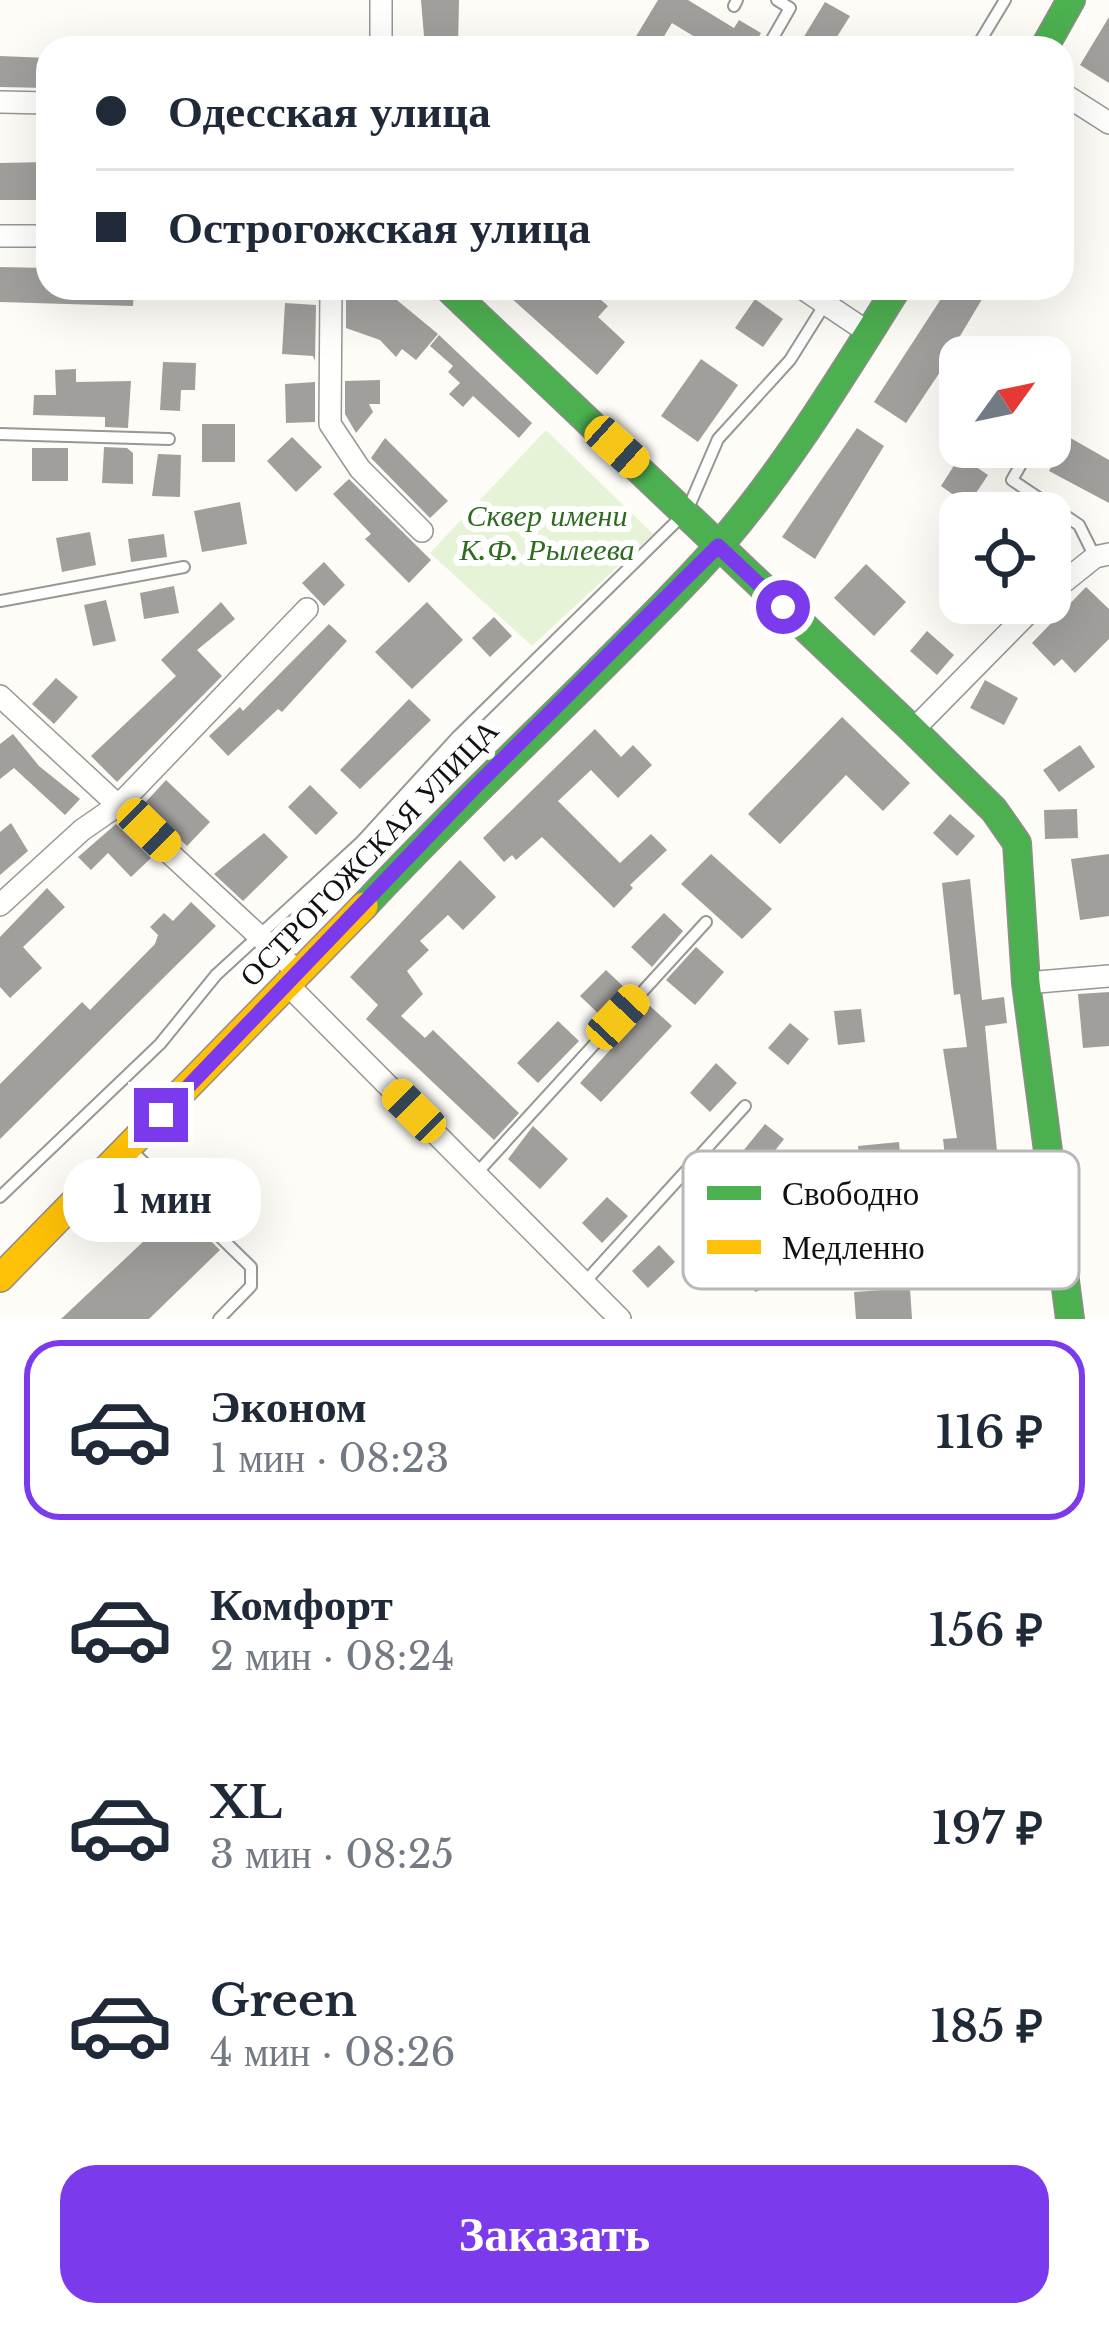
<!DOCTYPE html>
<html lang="ru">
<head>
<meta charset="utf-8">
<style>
	:root { --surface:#fff; --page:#f6f6f7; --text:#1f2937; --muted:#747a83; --line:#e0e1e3; --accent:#7c3aed }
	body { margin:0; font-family:"Libre Baskerville",serif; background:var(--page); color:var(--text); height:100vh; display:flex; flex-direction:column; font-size:45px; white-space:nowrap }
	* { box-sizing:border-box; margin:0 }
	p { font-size:39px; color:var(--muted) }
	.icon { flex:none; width:66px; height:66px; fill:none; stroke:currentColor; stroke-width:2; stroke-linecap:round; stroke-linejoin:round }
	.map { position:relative; height:1319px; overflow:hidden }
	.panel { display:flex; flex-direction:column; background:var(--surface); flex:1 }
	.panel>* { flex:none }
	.guide { position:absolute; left:36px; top:36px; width:1038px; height:264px; border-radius:36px; box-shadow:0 12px 48px #0002; display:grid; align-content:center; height:264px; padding:0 60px; background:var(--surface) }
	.needle { width:78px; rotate:57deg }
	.fabs { position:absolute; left:939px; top:336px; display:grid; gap:24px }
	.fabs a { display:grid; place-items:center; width:132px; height:132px; border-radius:24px; background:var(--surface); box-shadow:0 12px 48px #0002; font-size:60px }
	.end { position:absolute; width:54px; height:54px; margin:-27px; border:15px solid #7c3aed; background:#fff; box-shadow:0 0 0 6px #fff }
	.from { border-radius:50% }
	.bubble { position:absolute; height:84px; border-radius:36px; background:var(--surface); box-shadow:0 12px 48px #0002; font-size:39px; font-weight:600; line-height:84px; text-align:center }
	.car { position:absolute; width:36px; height:72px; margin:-36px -18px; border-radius:15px; box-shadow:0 0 9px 3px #0007; background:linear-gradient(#f5c518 24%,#345 0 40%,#f5c518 0 76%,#345 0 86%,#f5c518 0) }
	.guide b { display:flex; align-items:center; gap:42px; height:114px; font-size:45px }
	.guide b+b { border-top:3px solid var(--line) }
	.guide i { width:30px; height:30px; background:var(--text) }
	ul { padding:21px 0 0; list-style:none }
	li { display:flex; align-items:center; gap:36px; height:180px; margin:0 24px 18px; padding:0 36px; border:6px solid transparent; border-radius:36px }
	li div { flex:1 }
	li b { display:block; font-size:45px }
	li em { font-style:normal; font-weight:600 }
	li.current { border-color:var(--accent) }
	li>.icon { width:108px; height:108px; stroke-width:1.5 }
	.primary-button { display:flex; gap:24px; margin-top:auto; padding:24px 60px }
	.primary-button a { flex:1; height:138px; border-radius:36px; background:var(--accent); color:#fff; font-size:48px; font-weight:600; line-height:138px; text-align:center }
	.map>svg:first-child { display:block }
</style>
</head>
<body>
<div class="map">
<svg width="1109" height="1319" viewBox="0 0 1109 1319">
	<rect width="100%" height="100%" fill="#fdfcf7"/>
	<!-- green -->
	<path fill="#e7f3d7" d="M546,430L653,534L532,646L430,553Z"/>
	<!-- building -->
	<g fill="#a19f9c">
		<path d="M421,0H459L458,48H425Z"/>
		<path d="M658,0H688L734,28L739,20L761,33L752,48H713L672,23L657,48H629Z"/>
		<path d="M825,2L850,16L830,48H797Z"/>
		<path d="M1109,17V83L1080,65Z"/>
		<path d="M0,56L48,58V88L0,87Z"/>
		<path d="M48,162V180L36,179V200H0V163Z"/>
		<path d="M0,267L48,268V288H134L133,306L0,302Z"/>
		<path d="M355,288H400L392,296L438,334L416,360L402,349L396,357L380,340L346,328V297Z"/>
		<path d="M500,288H587L608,306L598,317L625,342L597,375Z"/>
		<path d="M948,288H972L984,296L957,341L965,346L948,377L940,372L906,423L874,402Z"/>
		<path d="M755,299L783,319L763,347L735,328Z"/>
		<path d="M285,303L316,305L315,361L313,356L282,354Z"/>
		<path d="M439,335L532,423L519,438L473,396L463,407L449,394L460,383L448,372L453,366L430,346Z"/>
		<path d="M701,359L738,385L698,442L661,416Z"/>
		<path d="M163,362L196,363L195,390H181L180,411L160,410Z"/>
		<path d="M76,369V382L131,381L128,428L105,427V417L33,415L34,395H56L55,370Z"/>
		<path d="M380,380V404H369L373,412L356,433L345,414V381Z"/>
		<path d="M315,382V422L286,423L285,384Z"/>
		<rect x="202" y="424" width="33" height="38"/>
		<path d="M857,428L884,446L815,559L782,537Z"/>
		<path d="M1067,436L1109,460V503L1049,471Z"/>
		<path d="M292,437L322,467L296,492L267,461Z"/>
		<path d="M385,438L448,501L430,518L371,458Z"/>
		<path d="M104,447L127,448L133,453V484L102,483Z"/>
		<rect x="32" y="448" width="36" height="33"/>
		<path d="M158,454L181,455L180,497L152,496Z"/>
		<path d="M960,456L988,475L968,505L941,486Z"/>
		<path d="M349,479L431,560L409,583L365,539L371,534L333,494Z"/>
		<path d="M240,502L247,544L202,552L194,511Z"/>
		<path d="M90,532L96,565L62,572L56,538Z"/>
		<path d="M164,534L167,557L131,562L128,539Z"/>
		<path d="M324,562L345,585L324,606L302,583Z"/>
		<path d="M866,564L906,602L874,636L834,598Z"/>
		<path d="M174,586L179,613L144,619L140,593Z"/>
		<path d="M1086,587L1109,609V639L1075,673L1062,659L1054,666L1032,643Z"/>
		<path d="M106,600L116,641L93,646L84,605Z"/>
		<path d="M221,602L235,619L197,650L222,676L117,782L91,756L176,676L161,660Z"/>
		<path d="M427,602L463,640L412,689L375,652Z"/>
		<path d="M494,617L512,636L490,657L472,638Z"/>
		<path d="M329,624L347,641L282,712L278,709L228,756L209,736L240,707L243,711Z"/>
		<path d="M927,631L954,655L937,675L910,651Z"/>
		<path d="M56,678L78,697L54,724L32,704Z"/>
		<path d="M985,680L1018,698L1004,725L970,708Z"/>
		<path d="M409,699L431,720L360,789L340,770Z"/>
		<path d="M842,717L910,783L883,811L846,775L780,844L748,814Z"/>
		<path d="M595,729L621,757L633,745L652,765L618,798L591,770L558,801L620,863L651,834L667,850L630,885L633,888L614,908L542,837L516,860L512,855L504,862L483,838Z"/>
		<path d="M13,734L39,766L80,799L65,815L14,768L0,779V744Z"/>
		<path d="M1080,745L1095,767L1059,792L1043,770Z"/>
		<path d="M166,780L210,822L187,846L144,804Z"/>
		<path d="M310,785L338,813L316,835L288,807Z"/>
		<path d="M1077,809L1078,838L1045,839L1044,810Z"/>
		<path d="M950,814L975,836L957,856L933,833Z"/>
		<path d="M11,823L28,851L0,875V832Z"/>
		<path d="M116,824L151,858L131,877L108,853L91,870L78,857Z"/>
		<path d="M264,833L288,857L243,901L214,874Z"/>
		<path d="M711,854L772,909L742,939L681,884Z"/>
		<path d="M1109,854V916L1080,920L1071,859Z"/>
		<path d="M460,860L496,897L463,930L448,915L420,941L429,950L407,971L423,994L401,1016L425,1038L433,1030L519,1113L494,1140L366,1019L378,1005L350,977Z"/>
		<path d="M970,879L982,1000L1004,997L1007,1023L985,1026L1000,1183L1018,1181L1022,1209L1010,1210L1013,1252L993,1253L990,1213L980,1214L975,1172L947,1175L943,1139L957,1138L943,1049L967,1047L960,994L954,995L942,883Z"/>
		<path d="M47,888L65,907L23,947L42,968L10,998L0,987V937Z"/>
		<path d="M191,902L216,926L0,1139V1084L82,1002L90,1010L155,944L158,935L150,927L164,913L173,921Z"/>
		<path d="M664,913L683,931L652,967L631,947Z"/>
		<path d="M696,947L724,972L695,1005L666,980Z"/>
		<path d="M606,970L627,990L602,1017L580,996Z"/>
		<path d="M1109,992V1046L1083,1048L1078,994Z"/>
		<path d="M650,1006L672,1026L601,1102L580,1083Z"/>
		<path d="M861,1009L865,1042L838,1045L834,1011Z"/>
		<path d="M558,1021L579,1041L538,1083L517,1063Z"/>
		<path d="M790,1023L809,1039L788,1065L768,1048Z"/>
		<path d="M716,1063L737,1083L710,1112L690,1093Z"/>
		<path d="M765,1124L784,1139L763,1166L743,1151Z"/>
		<path d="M533,1126L568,1159L540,1189L508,1159Z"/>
		<path d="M899,1142L902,1177L862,1181L858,1146Z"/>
		<path d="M607,1197L628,1216L602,1243L582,1223Z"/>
		<path d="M178,1209L220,1250L149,1319H61Z"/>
		<path d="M659,1245L675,1262L648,1288L632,1271Z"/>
		<path d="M773,1250L785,1281L755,1292L744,1261Z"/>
		<path d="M910,1288L912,1319H856L854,1292Z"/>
	</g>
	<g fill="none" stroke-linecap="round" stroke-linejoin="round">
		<!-- lane casing -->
		<g stroke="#979795" stroke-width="14">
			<g id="lane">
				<path d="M734,6L737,0"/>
				<path d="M767,48L790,8L777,0"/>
				<path d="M976,48L1005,0"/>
				<path d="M0,434L169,439"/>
				<path d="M1031,447L1012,480L1079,525L1095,557"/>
				<path d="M0,601L184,567"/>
				<path d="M131,1150L251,1267V1286L219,1319"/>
				<path d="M476,1174L706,922"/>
				<path d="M0,1197L160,1044L216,975L361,842L458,736L687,511L718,439L790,360L835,288"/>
				<path d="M584,1283L745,1106"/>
			</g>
		</g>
		<!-- street casing -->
		<g stroke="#979795" stroke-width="24">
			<g id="street">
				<path d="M381,0V48"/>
				<path d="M1062,93L1109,123"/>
				<path d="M0,102L48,103"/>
				<path d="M0,236H48"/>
				<path d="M331,288L330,424L360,469L422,531"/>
				<path d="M802,288L869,333"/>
				<path d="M1050,593L1095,557L1109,554"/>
				<path d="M0,696L300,974"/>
				<path d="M913,730L1038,603"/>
				<path d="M0,905L82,830L121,803L307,609"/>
				<path d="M1026,983L1109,976"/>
				<path d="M289,986L620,1319"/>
			</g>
		</g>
		<!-- fast casing -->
		<g stroke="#8e8d8b" stroke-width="30">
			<g id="fast">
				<path d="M1044,48L1071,0"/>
				<path d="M448,288L913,730L994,810L1017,843L1026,983L1070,1319"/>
				<path d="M364,906C471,791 589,685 697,570C772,491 839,381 897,288"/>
			</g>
		</g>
		<!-- slow casing -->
		<g stroke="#8e8d8b" stroke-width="30">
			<path id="slow" d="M0,1278L364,906"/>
		</g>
		<!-- lane -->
		<use href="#lane" stroke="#fffffe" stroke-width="10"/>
		<!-- street -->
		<use href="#street" stroke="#fffffe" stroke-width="21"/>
		<!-- fast -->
		<use href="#fast" stroke="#4caf50" stroke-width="27"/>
		<!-- slow -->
		<use href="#slow" stroke="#ffc107" stroke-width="27"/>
	</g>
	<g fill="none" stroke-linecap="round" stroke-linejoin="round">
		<!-- route -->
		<path stroke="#7c3aed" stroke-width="15" d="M161,1115L474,788L718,546L783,607"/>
	</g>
	<g text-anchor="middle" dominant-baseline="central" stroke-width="12" stroke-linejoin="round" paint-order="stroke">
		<!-- park labels -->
		<g font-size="30" font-style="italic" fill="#2f6b1f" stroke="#fff">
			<text x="547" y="515">Сквер имени<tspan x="547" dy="34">К.Ф. Рылеева</tspan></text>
		</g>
		<!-- street labels -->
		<g font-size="30" fill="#111" stroke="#fff">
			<text transform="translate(369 853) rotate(-46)">ОСТРОГОЖСКАЯ УЛИЦА</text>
		</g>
	</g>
	<!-- legend -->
	<rect x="683" y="1151" width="396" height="138" rx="18" fill="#fff" stroke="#b8b8b8" stroke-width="3"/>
	<rect x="707" y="1186" width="54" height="14" fill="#4caf50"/>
	<rect x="707" y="1240" width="54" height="14" fill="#ffc107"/>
	<g font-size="33" fill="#111">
		<text x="782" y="1205">Свободно</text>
		<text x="782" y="1259">Медленно</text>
	</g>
</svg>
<div class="fabs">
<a><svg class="needle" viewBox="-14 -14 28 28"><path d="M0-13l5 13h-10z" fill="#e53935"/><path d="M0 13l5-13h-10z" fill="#747a83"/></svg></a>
<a><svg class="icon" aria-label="locate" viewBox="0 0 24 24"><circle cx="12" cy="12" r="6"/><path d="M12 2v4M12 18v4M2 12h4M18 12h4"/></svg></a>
</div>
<i class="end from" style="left:783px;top:607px"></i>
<i class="end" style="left:161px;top:1115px"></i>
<div class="bubble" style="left:63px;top:1158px;width:198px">1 мин</div>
<i class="car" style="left:617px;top:447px;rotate:132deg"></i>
<i class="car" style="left:149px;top:830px;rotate:134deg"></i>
<i class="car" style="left:618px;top:1017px;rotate:43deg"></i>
<i class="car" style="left:414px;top:1111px;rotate:315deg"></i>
<div class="guide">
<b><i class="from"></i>Одесская улица</b>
<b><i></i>Острогожская улица</b>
</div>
</div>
<section class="panel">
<ul>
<li class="current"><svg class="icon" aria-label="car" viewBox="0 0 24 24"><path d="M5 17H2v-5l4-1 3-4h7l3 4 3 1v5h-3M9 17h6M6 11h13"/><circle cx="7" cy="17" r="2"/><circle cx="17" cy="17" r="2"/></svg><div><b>Эконом</b><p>1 мин · 08:23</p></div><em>116 ₽</em></li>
<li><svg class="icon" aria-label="car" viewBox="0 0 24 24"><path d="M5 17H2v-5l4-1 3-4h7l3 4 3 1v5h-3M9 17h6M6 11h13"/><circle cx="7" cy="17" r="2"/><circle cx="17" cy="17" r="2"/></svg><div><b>Комфорт</b><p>2 мин · 08:24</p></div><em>156 ₽</em></li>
<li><svg class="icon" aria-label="car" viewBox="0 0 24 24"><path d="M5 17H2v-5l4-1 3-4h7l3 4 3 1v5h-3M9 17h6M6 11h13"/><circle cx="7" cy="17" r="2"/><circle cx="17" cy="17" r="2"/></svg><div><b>XL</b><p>3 мин · 08:25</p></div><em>197 ₽</em></li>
<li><svg class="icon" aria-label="car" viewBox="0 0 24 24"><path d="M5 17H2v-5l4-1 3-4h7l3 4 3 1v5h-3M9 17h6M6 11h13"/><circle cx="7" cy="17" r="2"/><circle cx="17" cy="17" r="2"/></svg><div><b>Green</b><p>4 мин · 08:26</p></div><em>185 ₽</em></li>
</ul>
<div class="primary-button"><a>Заказать</a></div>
</section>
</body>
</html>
